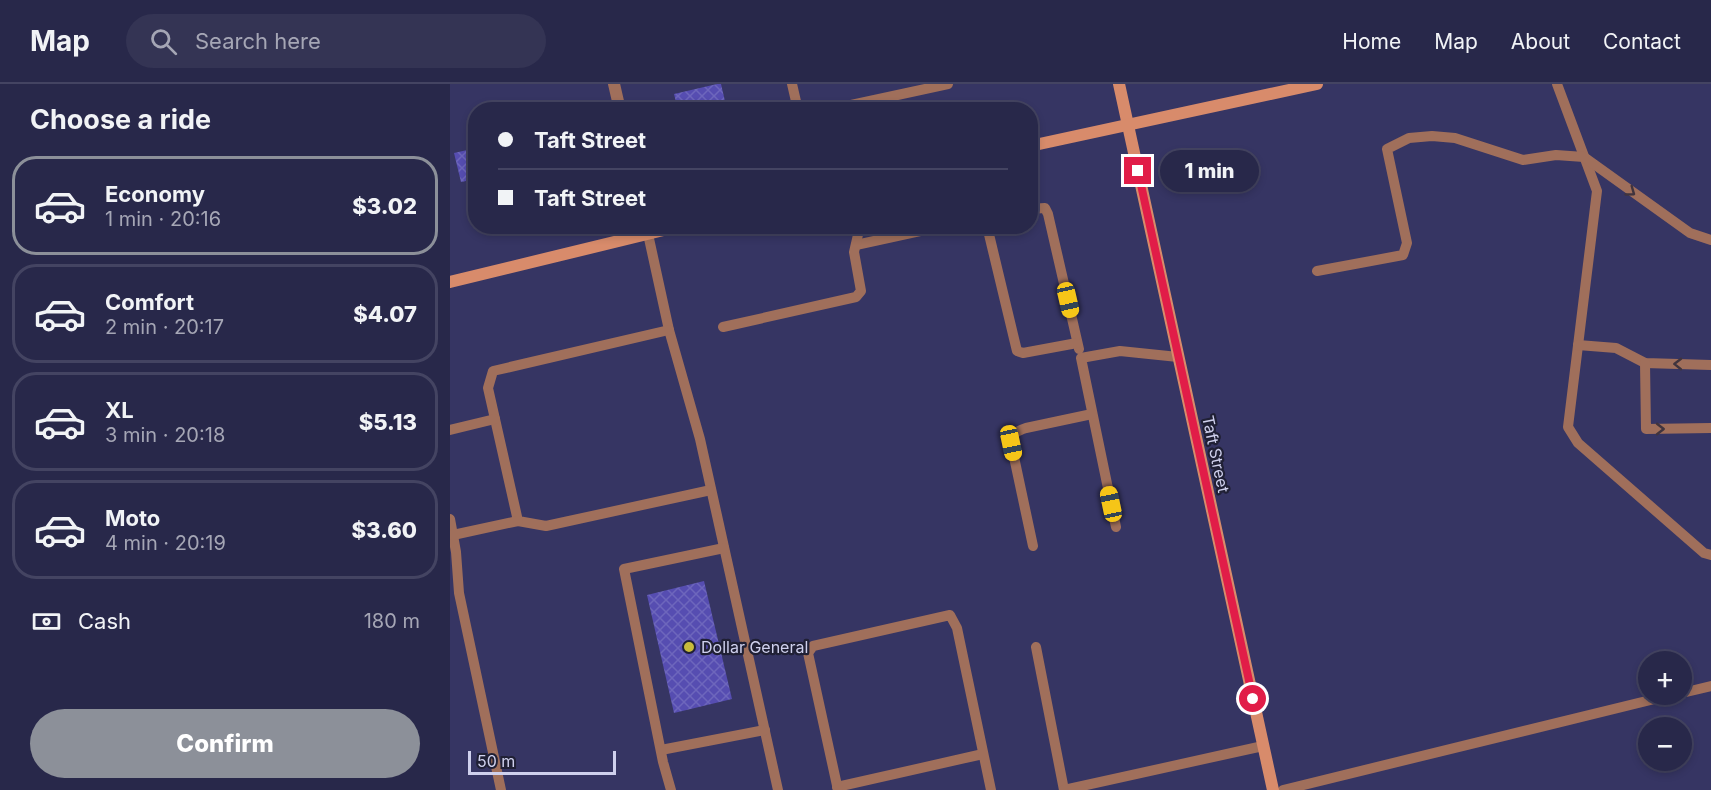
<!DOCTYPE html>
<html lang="en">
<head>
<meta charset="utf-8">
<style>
	:root { --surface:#28284a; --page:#343454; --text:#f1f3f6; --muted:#a5a6b5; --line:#444462; --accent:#8c9099 }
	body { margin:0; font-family:Inter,sans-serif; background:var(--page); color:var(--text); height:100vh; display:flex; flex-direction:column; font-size:22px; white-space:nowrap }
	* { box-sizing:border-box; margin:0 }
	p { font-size:20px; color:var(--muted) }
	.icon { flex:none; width:33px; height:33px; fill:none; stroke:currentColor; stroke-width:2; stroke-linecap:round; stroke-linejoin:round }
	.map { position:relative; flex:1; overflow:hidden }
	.side { display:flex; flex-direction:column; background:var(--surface); width:450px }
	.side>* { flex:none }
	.hud { position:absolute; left:18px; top:18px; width:570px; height:132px; border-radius:24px; box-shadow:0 3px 9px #0003,0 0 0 2px var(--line); display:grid; align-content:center; height:132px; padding:0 30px; background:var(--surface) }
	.controls { position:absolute; left:1188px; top:567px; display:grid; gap:12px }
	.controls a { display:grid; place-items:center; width:54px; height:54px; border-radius:50%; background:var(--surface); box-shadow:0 3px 9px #0003,0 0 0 2px var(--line); font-size:30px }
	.scale { position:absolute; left:18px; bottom:15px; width:148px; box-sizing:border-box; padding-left:6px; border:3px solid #cfd0ed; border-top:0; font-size:16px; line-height:21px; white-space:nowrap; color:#cfd0ed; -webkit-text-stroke:4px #202035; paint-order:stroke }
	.end { position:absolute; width:27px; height:27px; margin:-14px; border:8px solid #e11d48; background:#fff; box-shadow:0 0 0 3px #fff }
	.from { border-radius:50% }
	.bubble { position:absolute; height:42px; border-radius:21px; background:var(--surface); box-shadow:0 3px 9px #0003,0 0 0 2px var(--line); font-size:20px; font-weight:800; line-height:42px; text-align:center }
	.car { position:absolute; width:18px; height:36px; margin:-18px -9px; border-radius:8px; box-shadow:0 0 4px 2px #0007; background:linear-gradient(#f5c518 24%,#345 0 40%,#f5c518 0 76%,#345 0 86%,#f5c518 0) }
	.hud b { display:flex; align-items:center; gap:21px; height:57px; font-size:22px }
	.hud b+b { border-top:2px solid var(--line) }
	.hud i { width:15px; height:15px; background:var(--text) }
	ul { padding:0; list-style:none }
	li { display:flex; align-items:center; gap:18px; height:99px; margin:0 12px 9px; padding:0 18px; border:3px solid var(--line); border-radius:24px }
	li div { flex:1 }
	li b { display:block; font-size:22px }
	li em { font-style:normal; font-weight:800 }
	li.selected { border-color:var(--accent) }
	li>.icon { width:54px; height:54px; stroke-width:1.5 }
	h2 { padding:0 30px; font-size:27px; line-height:72px }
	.pay { display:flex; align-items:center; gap:15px; height:66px; padding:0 30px; font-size:22px }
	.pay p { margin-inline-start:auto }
	.cta { display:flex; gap:12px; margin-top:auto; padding:12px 30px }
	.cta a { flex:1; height:69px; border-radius:36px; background:var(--accent); color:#fff; font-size:24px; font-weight:800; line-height:69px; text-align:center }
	header { display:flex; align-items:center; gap:36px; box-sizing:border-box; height:84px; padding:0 30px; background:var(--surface); border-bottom:2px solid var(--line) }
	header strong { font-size:28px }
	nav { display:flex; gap:33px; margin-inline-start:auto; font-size:21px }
	.search { width:420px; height:54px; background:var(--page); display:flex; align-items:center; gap:15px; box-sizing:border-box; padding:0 21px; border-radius:33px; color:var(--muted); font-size:22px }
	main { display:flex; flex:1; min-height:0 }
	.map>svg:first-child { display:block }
</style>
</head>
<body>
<header>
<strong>Map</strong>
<div class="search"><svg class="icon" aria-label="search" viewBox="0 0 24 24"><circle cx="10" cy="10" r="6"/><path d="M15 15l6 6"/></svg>Search here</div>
<nav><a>Home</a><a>Map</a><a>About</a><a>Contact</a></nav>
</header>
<main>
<section class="side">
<h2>Choose a ride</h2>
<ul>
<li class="selected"><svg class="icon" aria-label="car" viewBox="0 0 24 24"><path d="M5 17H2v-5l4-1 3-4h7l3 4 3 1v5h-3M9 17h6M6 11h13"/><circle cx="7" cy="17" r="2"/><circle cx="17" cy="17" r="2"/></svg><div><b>Economy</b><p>1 min · 20:16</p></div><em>$3.02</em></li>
<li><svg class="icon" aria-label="car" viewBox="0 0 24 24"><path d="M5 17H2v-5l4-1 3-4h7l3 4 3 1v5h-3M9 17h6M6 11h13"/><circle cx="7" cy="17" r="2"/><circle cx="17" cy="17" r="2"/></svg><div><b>Comfort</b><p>2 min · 20:17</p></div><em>$4.07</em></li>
<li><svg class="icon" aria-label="car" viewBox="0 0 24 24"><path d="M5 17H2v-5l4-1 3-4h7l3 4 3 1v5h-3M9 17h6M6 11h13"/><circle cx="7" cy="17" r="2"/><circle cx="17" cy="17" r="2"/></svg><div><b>XL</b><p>3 min · 20:18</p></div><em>$5.13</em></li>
<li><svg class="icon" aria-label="car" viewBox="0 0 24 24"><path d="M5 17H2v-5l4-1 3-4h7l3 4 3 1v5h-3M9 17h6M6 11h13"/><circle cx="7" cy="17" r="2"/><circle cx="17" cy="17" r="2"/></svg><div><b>Moto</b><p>4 min · 20:19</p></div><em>$3.60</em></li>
</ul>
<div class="pay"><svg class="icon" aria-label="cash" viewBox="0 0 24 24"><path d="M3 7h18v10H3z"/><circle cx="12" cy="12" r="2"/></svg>Cash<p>180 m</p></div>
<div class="cta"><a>Confirm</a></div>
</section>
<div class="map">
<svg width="1261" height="706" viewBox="0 0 1261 706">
	<defs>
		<pattern id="building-cross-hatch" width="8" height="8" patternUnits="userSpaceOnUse" patternTransform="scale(1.5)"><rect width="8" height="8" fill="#564db1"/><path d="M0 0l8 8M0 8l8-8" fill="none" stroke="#6d66bc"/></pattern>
	</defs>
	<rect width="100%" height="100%" fill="#363563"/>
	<!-- building -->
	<g fill="url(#building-cross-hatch)">
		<path d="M267,0H271L277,26H228L224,10Z"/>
		<path d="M26,64V95L11,98L4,69Z"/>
		<path d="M254,497L282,615L224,629L197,511Z"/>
	</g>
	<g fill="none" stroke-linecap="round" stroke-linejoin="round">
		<!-- lane -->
		<g stroke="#a06f5b" stroke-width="10">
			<path d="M342,0L348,26"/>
			<path d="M1107,0L1147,107L1118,343L1128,359L1254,469L1261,471"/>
			<path d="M378,26L498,0"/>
			<path d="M580,125L595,124L598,130L629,265"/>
			<path d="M537,142L567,267L573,269L627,259"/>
			<path d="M198,150L219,246L250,355L328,706"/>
			<path d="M406,161L493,142"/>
			<path d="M867,187L953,171L957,159L937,65L959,54L982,52L1005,54L1073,76L1106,71L1134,73L1240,149L1261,156"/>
			<path d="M273,243L406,213L411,207L404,168L410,142"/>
			<path d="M219,246L43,287L38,304L68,437L96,442L261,406"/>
			<path d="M1128,261L1166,264L1195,279L1261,281"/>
			<path d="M1195,279L1196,345L1261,344"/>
			<path d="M0,346L45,335"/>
			<path d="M0,435L6,468L9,509L51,706"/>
			<path d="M666,443L631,274L670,267L728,273"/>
			<path d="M3,451L68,437"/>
			<path d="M583,462L561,359C562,349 567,347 576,344L642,330"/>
			<path d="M586,563L614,706"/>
			<path d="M1232,609L1261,602"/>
			<path d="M211,666L315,646"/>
			<path d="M387,703L533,670"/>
			<path d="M221,706L213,678L174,485L274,464"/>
			<path d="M388,706L358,569L363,562L500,531L507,544L541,706"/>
			<path d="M614,706L813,662"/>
			<path d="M833,706L1225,610"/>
		</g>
		<!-- street -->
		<path stroke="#a06f5b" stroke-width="12" d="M164,0L170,26"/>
		<!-- secondary -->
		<g stroke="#d88b6b" stroke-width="12">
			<path d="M669,0L823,706"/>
			<path d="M580,62L867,0"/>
			<path d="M0,198L230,142"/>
		</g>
	</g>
	<!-- one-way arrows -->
	<defs><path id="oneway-chevron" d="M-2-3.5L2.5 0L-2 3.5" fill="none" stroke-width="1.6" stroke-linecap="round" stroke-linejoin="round" transform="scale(1.5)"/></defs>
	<g stroke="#40343e">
		<use href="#oneway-chevron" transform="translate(1181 108) rotate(36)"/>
		<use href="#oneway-chevron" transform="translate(1228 280) rotate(-179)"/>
		<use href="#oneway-chevron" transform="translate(1210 345)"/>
	</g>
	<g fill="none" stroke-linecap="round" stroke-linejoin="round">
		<!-- route -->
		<path stroke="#e11d48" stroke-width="8" d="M688,87L803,615"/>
	</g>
	<!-- markers -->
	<circle fill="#c8bb3b" stroke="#202035" stroke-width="2" cx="239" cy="563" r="6"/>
	<g text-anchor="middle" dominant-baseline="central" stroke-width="4.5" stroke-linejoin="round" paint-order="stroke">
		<!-- street labels -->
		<g font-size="16" fill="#cfd0ed" stroke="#202035">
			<text transform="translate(766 370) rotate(78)">Taft Street</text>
		</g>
		<!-- poi labels -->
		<g font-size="16" fill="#cfd0ed" stroke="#202035" text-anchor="start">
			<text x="251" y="563">Dollar General</text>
		</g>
	</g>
</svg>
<div class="controls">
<a>+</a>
<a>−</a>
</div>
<div class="scale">50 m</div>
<i class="end from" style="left:803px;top:615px"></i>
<i class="end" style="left:688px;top:87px"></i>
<div class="bubble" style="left:710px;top:66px;width:99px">1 min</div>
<i class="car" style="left:618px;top:216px;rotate:167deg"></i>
<i class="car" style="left:561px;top:359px;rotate:168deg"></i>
<i class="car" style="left:661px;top:420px;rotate:348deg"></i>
<div class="hud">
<b><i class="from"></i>Taft Street</b>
<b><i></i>Taft Street</b>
</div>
</div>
</main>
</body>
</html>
